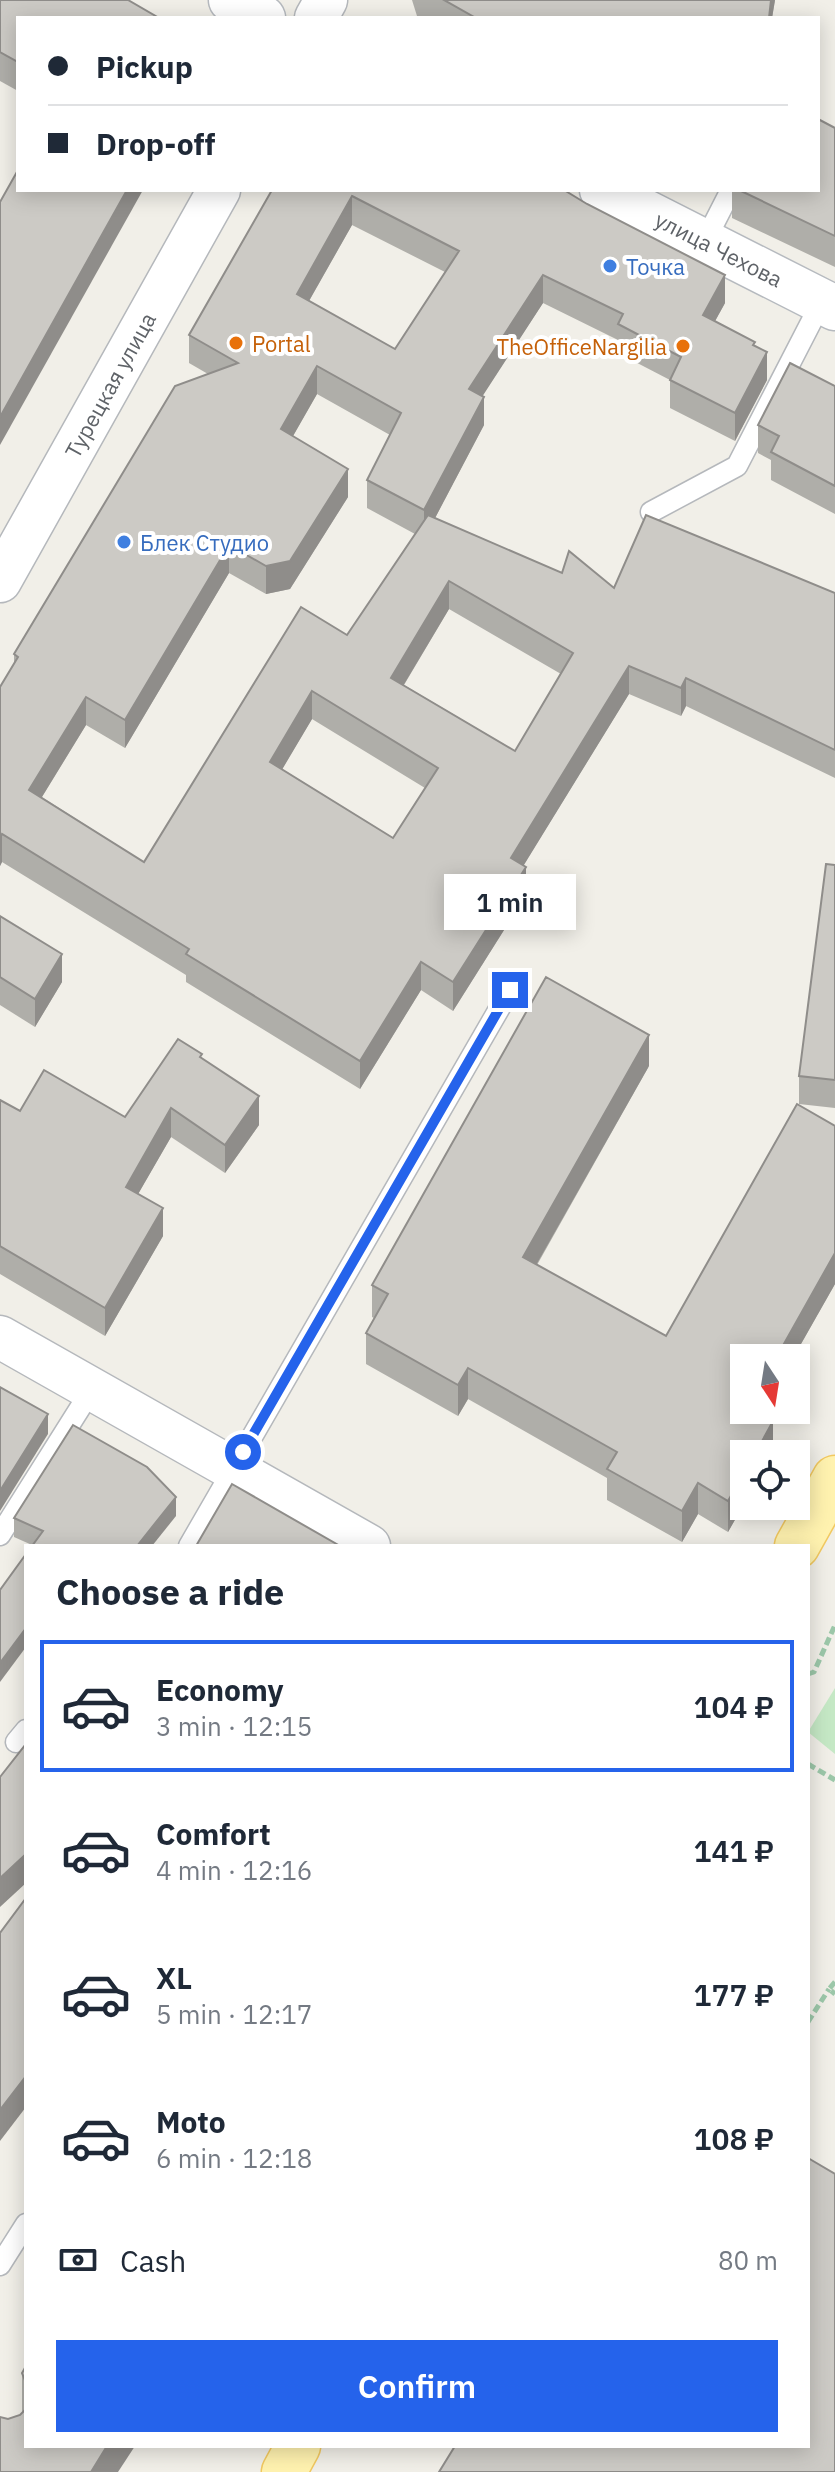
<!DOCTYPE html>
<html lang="en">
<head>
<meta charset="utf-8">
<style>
	:root { --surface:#fff; --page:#f6f6f7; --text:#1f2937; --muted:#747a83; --line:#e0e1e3; --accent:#2563eb }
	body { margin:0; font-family:"IBM Plex Sans",sans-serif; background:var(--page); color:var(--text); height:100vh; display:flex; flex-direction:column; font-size:30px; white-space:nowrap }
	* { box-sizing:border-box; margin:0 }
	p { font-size:26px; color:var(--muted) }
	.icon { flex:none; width:44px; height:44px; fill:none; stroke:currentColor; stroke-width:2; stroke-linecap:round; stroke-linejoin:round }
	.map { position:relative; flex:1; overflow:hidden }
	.sheet { position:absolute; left:24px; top:1544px; width:786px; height:904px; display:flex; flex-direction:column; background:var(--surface); border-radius:0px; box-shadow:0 4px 20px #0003 }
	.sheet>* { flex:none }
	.banner { position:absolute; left:16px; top:16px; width:804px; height:176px; border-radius:0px; box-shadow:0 4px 20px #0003; display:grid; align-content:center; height:176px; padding:0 32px; background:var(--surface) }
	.needle { width:52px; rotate:168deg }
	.tools { position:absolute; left:730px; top:1344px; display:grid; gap:16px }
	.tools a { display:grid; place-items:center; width:80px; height:80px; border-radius:0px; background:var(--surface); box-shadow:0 4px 20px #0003; font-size:40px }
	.end { position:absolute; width:36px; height:36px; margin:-18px; border:10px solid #2563eb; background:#fff; box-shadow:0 0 0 4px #fff }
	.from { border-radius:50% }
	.bubble { position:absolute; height:56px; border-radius:0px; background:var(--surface); box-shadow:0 4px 20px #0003; font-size:26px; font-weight:600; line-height:56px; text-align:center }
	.banner b { display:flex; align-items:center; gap:28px; height:76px; font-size:30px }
	.banner b+b { border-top:2px solid var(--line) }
	.banner i { width:20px; height:20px; background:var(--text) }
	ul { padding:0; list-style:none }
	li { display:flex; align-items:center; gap:24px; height:132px; margin:0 16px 12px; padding:0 16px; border:4px solid transparent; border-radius:0px }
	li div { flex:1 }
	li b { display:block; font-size:30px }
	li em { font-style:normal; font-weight:600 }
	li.current { border-color:var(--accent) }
	li>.icon { width:72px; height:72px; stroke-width:1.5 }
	h2 { padding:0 32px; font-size:36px; line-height:96px }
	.pay { display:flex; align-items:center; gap:20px; height:88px; padding:0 32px; font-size:30px }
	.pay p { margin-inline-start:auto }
	.primary-button { display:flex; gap:16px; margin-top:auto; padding:16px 32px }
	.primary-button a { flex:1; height:92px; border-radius:0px; background:var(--accent); color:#fff; font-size:32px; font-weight:600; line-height:92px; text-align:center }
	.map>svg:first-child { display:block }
</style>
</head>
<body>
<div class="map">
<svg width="835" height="2472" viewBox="0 0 835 2472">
	<rect width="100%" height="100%" fill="#f1efe8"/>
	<!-- green -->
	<path fill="#c5e8c5" d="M835,1688V1754L808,1732Z"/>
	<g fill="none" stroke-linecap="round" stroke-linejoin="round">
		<!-- lane casing -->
		<g stroke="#b5b8bc" stroke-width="23">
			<g id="lane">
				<path d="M705,241L731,190"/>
				<path d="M651,512L737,466L822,301"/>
				<path d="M0,1535L92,1389"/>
				<path d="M189,1546L510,990"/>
				<path d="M16,1742L26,1730"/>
				<path d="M0,2265L26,2224"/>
			</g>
		</g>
		<!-- street casing -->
		<g stroke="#b5b8bc" stroke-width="45">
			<g id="street">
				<path d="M316,18L326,0"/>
				<path d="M0,581L219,190"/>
				<path d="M0,1337L369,1546"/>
			</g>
		</g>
		<!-- secondary casing -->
		<g stroke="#b6babf" stroke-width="47">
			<g id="secondary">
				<path d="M231,0L263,18"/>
				<path d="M602,190L835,308"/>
			</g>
		</g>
		<!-- primary casing -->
		<g stroke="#f2c960" stroke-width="47">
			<g id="primary">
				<path d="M797,1546L835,1478"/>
				<path d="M284,2472L298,2446"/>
			</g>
		</g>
		<!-- path -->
		<g stroke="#9cc7a9" stroke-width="5" stroke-dasharray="8 4" stroke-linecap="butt">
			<path d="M808,1674L814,1672L835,1625"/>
			<path d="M808,1764L835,1780"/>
			<path d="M835,1982L829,1989L835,1994"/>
			<path d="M808,2022L829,1989"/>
		</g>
		<!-- lane -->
		<use href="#lane" stroke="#fff" stroke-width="20"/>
		<!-- street -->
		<use href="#street" stroke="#fff" stroke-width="42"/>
		<!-- secondary -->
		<use href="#secondary" stroke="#fff" stroke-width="44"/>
		<!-- primary -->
		<use href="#primary" stroke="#fff2af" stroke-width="44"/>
	</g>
	<!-- wall -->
	<g fill="#afaea9" fill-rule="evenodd">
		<path d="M0,0L18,18V91L0,81Z"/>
		<path d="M412,0H775L772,18H420L417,16Z"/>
		<path d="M835,128V267L732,218V190H818Z"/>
		<path d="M272,190H564L725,303L715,321L755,346L767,380L735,441L670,408V380L618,353V340L543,303L482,396L484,425L435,518L562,573L614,588L835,593V778L686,706L681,716L629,694L523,866L526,895L453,1011L421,990L360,1089L186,982V975L2,862L0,866V687L14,663V654L208,374L189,363V335ZM352,225L445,272L395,349L309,301ZM317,394L390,435L367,480V508L415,534L347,635L144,862L42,797L86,725L125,748L229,573L266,594L290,589L348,497L293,436ZM449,609L561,674L515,751L404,685ZM312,719L425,788L393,838L282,769Z"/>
		<path d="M835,386V514L771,480V460L758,453V425Z"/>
		<path d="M835,865V1108L799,1104V1076Z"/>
		<path d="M0,916L62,982L35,1027L0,1005Z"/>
		<path d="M202,1059L259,1125L225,1173L171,1137L138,1194L163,1236L105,1336L0,1274V1100L20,1111L125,1117Z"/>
		<path d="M649,1066L537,1265L666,1336L835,1126V1284L793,1358H744V1410H764L762,1414L773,1452L772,1454H744V1504L728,1532L698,1514L682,1542L607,1500V1478L468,1399L458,1416L366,1364V1333L374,1318L372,1317V1285Z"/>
		<path d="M176,1516L32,1545L14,1537V1518Z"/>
		<path d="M26,2366V2446L8,2419L20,2415L22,2413V2373Z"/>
	</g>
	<!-- shaded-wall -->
	<g fill="#8f8d8a">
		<path d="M771,0H775L772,18H769Z"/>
		<path d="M127,190H143L0,445V417Z"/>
		<path d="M352,196V225L297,322V294Z"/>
		<path d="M543,275V303L469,417V389Z"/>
		<path d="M725,275V303L703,343V315Z"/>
		<path d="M767,352V380L735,441V413Z"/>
		<path d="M317,366V394L281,457V429Z"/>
		<path d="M484,397V425L424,539V510Z"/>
		<path d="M348,469V497L290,589L266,594V566Z"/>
		<path d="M229,545V573L125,748V720Z"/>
		<path d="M449,581V609L391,706V678Z"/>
		<path d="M629,666V694L511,886V858Z"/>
		<path d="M686,678V706L681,716V688Z"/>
		<path d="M312,691V719L270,790V762Z"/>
		<path d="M86,697V725L29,818V790Z"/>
		<path d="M2,834V862L0,866V838Z"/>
		<path d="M526,867V895L453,1011V982Z"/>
		<path d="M62,954V982L35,1027V999Z"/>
		<path d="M421,962V990L360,1089V1061Z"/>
		<path d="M649,1035V1066L523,1288V1257Z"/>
		<path d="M259,1096V1125L225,1173V1145Z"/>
		<path d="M171,1108V1137L126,1215V1187Z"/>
		<path d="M163,1208V1236L105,1336V1308Z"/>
		<path d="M835,1253V1284L793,1358H776Z"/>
		<path d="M468,1368V1399L458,1416V1385Z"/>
		<path d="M48,1414V1434L0,1511V1491Z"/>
		<path d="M773,1421V1452L772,1454H755Z"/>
		<path d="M744,1473V1504L728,1532V1501Z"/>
		<path d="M698,1483V1514L682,1542V1511Z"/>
		<path d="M176,1497V1516L152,1546H137Z"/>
		<path d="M26,1628V1647L0,1682V1663Z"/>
		<path d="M26,1854V1883L0,1907V1878Z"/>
		<path d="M26,2076V2107L0,2141V2110Z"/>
		<path d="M107,2446H135L118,2472H91Z"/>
	</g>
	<!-- building -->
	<g fill="#cccac5" stroke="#8f8d8a" stroke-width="2" fill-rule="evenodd">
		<path d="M0,0H128L159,18H18V62L0,52Z"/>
		<path d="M444,0H771L769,18H476Z"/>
		<path d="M818,119L835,128V236L739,190H818Z"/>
		<path d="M18,170V190H127L0,417V202Z"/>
		<path d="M272,190H564L587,204L725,275L703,315L755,342L753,345L767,352L735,413L670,380L681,357L618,324L623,314L543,275L469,389L484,397L424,510L367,480L401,413L317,366L281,429L348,469L290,561L266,566L229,545L125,720L86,697L29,790L144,862L301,607L347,635L428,515L562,573L569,551L614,588L646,515L835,593V750L686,678L681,688L629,666L511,858L526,867L453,982L421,962L360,1061L186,954L189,949L2,834L0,838V687L18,657L14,654L175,386L238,363L189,335ZM352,196L459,251L395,349L297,294ZM449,581L573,653L515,751L391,678ZM312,691L438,768L393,838L270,762Z"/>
		<path d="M790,363L835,386V486L771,452L779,436L758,425Z"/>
		<path d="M826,864L835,865V1080L799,1076Z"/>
		<path d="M0,916L62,954L35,999L0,977Z"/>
		<path d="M546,977L649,1035L523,1257L666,1336L797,1104L835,1126V1253L776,1358H744V1410H754L773,1421L755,1454H744V1473L728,1501L698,1483L682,1511L607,1469L617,1452L468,1368L458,1385L366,1333L388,1294L372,1285Z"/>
		<path d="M178,1039L202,1054L200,1057L259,1096L225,1145L171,1108L126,1187L163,1208L105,1308L0,1246V1100L20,1111L44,1070L125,1117Z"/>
		<path d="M0,1387L48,1414L0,1491Z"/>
		<path d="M73,1425L147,1467L176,1497L137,1546H32L43,1531L14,1518Z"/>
		<path d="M232,1484L340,1546H196Z"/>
		<path d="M26,1554V1628L0,1663V1590Z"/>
		<path d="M26,1744V1854L0,1878V1777Z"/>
		<path d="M26,1898V2076L0,2110V1933Z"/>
		<path d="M808,2158L835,2174V2472H439L455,2446H808Z"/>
		<path d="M26,2366V2383L22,2373Z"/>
		<path d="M26,2409V2446H107L91,2472H0V2417L8,2419L20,2415Z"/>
	</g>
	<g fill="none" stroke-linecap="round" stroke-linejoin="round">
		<!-- route -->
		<path stroke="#2563eb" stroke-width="10" d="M243,1452L510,990"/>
	</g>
	<!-- markers -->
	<g fill="#3f7fe0" stroke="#fff" stroke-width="3">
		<circle cx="610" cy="266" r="8"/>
		<circle cx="124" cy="542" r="8"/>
	</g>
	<g fill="#e8710a" stroke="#fff" stroke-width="3">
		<circle cx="236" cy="343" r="8"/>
		<circle cx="683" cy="346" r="8"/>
	</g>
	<g text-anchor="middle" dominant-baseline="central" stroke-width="8" stroke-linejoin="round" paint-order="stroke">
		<!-- street labels -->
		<g font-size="22" fill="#5f6368" stroke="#fff">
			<text transform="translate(719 249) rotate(27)">улица Чехова</text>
			<text transform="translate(110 385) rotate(-61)">Турецкая улица</text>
		</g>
		<!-- shop labels -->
		<g font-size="22" fill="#366cbe" stroke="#fff" text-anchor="start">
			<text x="626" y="266">Точка</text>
			<text x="140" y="542">Блек Студио</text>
		</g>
		<!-- food labels -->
		<g font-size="22" fill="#c56008" stroke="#fff" text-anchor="start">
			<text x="252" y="343">Portal</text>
			<text x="667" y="346" text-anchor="end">TheOfficeNargilia</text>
		</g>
	</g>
</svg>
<div class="tools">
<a><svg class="needle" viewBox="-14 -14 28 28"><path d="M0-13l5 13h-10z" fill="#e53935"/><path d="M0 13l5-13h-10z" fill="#747a83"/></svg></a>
<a><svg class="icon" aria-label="locate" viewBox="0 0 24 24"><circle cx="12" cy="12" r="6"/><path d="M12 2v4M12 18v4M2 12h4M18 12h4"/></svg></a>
</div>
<i class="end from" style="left:243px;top:1452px"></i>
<i class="end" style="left:510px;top:990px"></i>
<div class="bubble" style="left:444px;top:874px;width:132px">1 min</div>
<div class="banner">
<b><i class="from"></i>Pickup</b>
<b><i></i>Drop-off</b>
</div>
<section class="sheet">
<h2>Choose a ride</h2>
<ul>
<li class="current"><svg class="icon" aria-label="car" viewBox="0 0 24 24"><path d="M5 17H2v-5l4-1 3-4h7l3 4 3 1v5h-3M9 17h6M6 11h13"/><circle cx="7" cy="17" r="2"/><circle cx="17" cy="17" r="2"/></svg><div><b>Economy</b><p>3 min · 12:15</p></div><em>104 ₽</em></li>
<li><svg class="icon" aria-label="car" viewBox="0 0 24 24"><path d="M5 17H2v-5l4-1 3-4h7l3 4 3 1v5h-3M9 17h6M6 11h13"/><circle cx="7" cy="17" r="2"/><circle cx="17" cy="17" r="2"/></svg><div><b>Comfort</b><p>4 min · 12:16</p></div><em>141 ₽</em></li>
<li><svg class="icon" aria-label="car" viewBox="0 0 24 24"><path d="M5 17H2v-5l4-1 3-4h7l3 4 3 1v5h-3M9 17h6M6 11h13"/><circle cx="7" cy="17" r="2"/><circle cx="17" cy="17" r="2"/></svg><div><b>XL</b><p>5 min · 12:17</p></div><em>177 ₽</em></li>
<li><svg class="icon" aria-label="car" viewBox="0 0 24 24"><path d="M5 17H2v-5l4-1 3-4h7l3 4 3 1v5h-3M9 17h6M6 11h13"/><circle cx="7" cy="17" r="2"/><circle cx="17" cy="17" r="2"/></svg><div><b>Moto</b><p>6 min · 12:18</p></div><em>108 ₽</em></li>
</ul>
<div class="pay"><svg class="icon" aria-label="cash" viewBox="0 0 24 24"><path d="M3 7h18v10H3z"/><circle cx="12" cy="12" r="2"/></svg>Cash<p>80 m</p></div>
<div class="primary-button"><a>Confirm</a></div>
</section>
</div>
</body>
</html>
